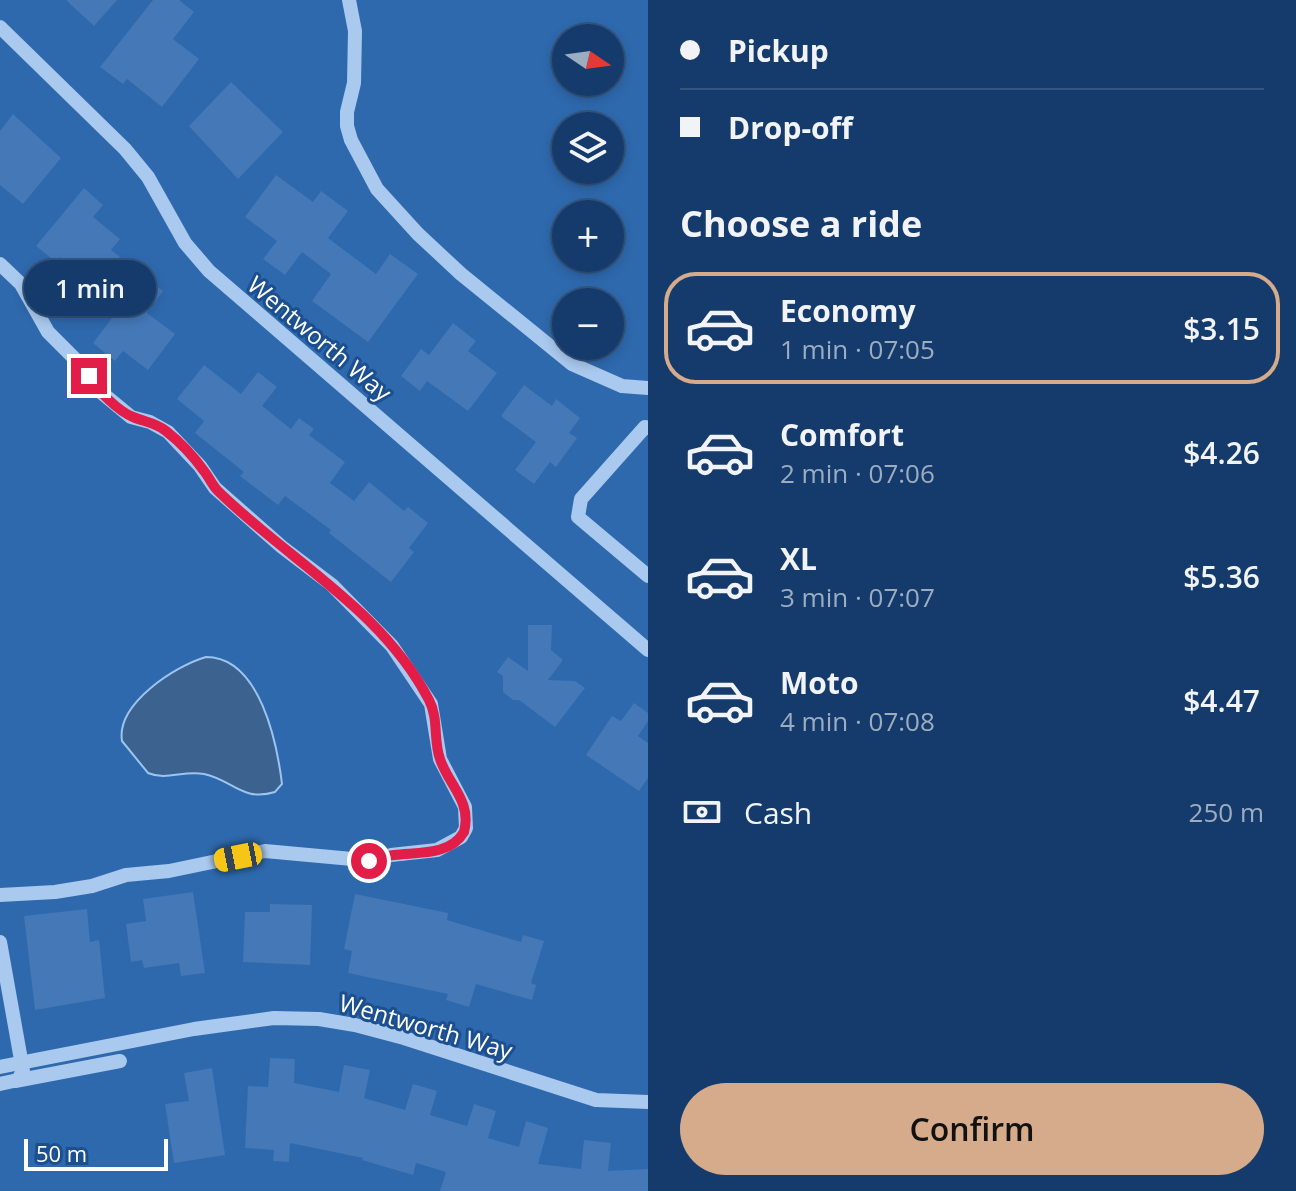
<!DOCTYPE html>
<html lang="en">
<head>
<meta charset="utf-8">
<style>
	:root { --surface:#143b6b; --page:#1d4271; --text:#f1f3f6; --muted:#9dadc1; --line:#33557e; --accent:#d6ab8b }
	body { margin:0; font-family:"Open Sans",sans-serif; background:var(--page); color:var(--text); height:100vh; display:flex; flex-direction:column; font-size:30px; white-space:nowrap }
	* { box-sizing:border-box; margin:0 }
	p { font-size:26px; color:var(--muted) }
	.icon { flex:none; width:44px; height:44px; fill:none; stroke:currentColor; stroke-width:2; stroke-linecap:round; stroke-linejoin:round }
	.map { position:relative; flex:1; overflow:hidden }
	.details { display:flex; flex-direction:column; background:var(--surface); width:648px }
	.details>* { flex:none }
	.hud { display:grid; align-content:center; height:176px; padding:0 32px; background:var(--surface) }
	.needle { width:52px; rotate:103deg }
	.fabs { position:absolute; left:552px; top:24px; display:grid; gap:16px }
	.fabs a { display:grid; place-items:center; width:72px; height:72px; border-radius:50%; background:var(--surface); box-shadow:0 4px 12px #0003,0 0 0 2px var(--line); font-size:40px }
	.scale { position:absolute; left:24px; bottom:20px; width:144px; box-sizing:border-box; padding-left:8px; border:4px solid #fff; border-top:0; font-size:22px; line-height:28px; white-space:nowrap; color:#fff; -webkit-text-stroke:6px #1b4f8f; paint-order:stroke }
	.end { position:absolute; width:36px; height:36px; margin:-18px; border:10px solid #e11d48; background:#fff; box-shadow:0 0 0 4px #fff }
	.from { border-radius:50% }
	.bubble { position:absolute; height:56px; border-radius:28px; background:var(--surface); box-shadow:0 4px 12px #0003,0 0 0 2px var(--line); font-size:26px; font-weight:600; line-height:56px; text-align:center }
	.car { position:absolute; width:24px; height:48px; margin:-24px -12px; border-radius:10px; box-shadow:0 0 6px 2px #0007; background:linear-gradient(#f5c518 24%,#345 0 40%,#f5c518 0 76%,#345 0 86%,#f5c518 0) }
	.hud b { display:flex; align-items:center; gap:28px; height:76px; font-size:30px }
	.hud b+b { border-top:2px solid var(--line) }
	.hud i { width:20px; height:20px; background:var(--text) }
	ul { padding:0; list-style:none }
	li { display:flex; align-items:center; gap:24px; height:112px; margin:0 16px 12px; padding:0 16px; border:4px solid transparent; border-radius:32px }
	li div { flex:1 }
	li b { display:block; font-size:30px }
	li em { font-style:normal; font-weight:600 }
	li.selected { border-color:var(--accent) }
	li>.icon { width:72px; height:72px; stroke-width:1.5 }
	h2 { padding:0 32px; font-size:36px; line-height:96px }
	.pay { display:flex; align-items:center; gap:20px; height:88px; padding:0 32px; font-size:30px }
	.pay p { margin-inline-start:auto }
	.cta { display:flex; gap:16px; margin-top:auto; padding:16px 32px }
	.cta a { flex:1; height:92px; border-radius:48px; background:var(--accent); color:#111; font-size:32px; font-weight:600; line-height:92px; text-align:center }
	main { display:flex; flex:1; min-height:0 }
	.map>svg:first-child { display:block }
</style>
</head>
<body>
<main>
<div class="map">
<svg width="648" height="1191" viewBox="0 0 648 1191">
	<rect width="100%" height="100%" fill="#1b4f8f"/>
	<!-- green -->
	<path fill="#2e69ad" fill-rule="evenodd" d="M0,0H648V1191H0ZM566,38H610V82H566ZM566,126H610V170H566ZM566,214H610V258H566ZM566,302H610V346H566Z"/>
	<!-- water -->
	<path fill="#3c6290" stroke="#9cc4f0" stroke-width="2" d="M206,657C260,657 277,743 282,784L275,792C242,802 233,780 204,774C183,770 167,781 148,773L122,741C116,704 175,666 206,657Z"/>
	<!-- building -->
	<g fill="#4478b7">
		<path d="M66,0H117L94,26Z"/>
		<path d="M153,0H179L194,12L173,39L199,59L162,107L127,79L123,84L100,67Z"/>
		<path d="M231,82L283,132L238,179L189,126Z"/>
		<path d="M13,114L61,158L23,204L0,185V131Z"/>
		<path d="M276,175L313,202L321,191L348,211L328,238L376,274L390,254L418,274L368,342L312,301L331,274L302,252L285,275L263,259L277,241L245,217Z"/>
		<path d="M84,188L103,205L93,217L120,239L111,250L120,257L95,286L60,257L56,262L36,246Z"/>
		<path d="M144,276L163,291L147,313L175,334L148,370L123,351L115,361L93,343Z"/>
		<path d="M453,323L476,341L468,351L497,373L468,411L427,381L420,391L401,376L421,349L429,355Z"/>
		<path d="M204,365L241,394L258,372L277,387L262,406L291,429L299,418L314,429L309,435L345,462L330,483L354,501L369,482L404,511L408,507L428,523L409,548L414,552L391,582L329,533L331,530L285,496L278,505L240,476L244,472L195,433L204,421L177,399Z"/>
		<path d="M524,385L552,406L556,399L580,418L569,433L577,438L556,467L550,462L534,484L515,470L536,442L501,416Z"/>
		<path d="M528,625H552L551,650L563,660L548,680L575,681L585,688L555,727L519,700H513L503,692V676L497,672L508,657L528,671Z"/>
		<path d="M634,703L648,713V721L638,736L648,743V778L639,791L586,755L612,716L621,721Z"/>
		<path d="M193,892L205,973L181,976L179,963L144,968L142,960L131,962L126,924L146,921L143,899Z"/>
		<path d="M355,894L448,913L447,920L521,942L523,935L544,941L531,983L536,985L532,1000L476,984L469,1007L446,1000L448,994L348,973L352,951L344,949Z"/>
		<path d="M270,904L312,905L310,965L243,962L245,912H270Z"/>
		<path d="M87,909L90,942L99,940L105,998L35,1010L24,916Z"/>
		<path d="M270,1058L295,1059L294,1083L339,1092L344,1065L370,1070L364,1098L405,1110L413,1084L437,1091L430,1115L467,1126L474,1104L496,1111L488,1138L519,1147L526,1121L548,1128L538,1164L581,1169L584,1140L611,1143L608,1171L648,1169V1191H440L446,1172L416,1163L413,1175L362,1160L363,1158L290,1143L289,1162L273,1161L274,1150L245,1148L248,1086L268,1087Z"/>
		<path d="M212,1068L225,1155L174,1163L165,1104L189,1101L184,1073Z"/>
	</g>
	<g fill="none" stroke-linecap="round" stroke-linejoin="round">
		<!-- minor -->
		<g stroke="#a9c9ee" stroke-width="14">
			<path d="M349,0L355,31L354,83L347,112V126L351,140L377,189L418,234L461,274L572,364L622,386L648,388"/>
			<path d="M0,27L125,149L148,177L185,243L209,271L648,650"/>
			<path d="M0,264L21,284L48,332L80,364L96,388L131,417L150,422L168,432L200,466L215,488L282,547L332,585L392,646L431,704L440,759L465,807L466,828L461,837L437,850L391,855L374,861L265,851L169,871L126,875L92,886L55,892L0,895"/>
			<path d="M648,428L645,427L581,499L578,517L648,576"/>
			<path d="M0,942L23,1071L18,1080L0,1084"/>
			<path d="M0,1067L194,1029L274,1018L319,1019L355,1025L404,1038L596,1100L648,1102"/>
			<path d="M15,1081L120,1061"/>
		</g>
	</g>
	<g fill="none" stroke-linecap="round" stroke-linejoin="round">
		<!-- route -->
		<path stroke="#e11d48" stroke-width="10" d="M89,376C97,390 118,411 133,417C145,422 156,423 166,431C180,442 194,457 204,471C209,477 212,485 218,491C288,560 382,609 429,700C439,719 433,740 440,759C449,786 472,801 464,832C450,856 417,852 394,855C385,856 377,860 369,861"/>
	</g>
	<g text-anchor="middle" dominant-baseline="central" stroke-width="6" stroke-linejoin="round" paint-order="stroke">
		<!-- street labels -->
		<g font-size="24" fill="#fff" stroke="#1b4f8f">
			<text transform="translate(320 338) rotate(40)">Wentworth Way</text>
			<text transform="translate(426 1026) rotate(16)">Wentworth Way</text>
		</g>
	</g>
</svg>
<div class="fabs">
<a><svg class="needle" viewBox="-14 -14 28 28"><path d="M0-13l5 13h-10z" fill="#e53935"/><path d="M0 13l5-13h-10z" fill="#9dadc1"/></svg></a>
<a><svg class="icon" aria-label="layers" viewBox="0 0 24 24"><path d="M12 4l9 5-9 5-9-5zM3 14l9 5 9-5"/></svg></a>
<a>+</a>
<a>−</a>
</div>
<div class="scale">50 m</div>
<i class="end from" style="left:369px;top:861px"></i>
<i class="end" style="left:89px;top:376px"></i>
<div class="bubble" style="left:24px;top:260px;width:132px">1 min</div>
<i class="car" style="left:238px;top:857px;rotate:259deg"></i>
</div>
<section class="details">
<div class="hud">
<b><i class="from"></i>Pickup</b>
<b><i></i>Drop-off</b>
</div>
<h2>Choose a ride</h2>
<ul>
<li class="selected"><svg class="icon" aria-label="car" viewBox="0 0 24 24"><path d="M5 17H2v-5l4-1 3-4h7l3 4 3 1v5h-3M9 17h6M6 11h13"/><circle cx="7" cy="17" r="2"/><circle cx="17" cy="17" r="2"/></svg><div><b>Economy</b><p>1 min · 07:05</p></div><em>$3.15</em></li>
<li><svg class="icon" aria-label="car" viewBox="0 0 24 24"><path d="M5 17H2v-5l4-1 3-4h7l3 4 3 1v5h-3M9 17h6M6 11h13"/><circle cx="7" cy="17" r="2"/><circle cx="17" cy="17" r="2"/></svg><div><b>Comfort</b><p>2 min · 07:06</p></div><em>$4.26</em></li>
<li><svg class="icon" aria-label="car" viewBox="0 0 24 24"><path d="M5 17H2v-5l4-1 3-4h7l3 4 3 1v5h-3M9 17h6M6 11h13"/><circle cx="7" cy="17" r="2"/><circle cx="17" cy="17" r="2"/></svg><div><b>XL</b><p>3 min · 07:07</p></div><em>$5.36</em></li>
<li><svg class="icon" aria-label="car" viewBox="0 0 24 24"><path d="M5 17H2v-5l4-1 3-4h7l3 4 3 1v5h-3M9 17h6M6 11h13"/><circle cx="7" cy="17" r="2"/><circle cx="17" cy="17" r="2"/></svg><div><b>Moto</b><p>4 min · 07:08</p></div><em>$4.47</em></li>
</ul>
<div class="pay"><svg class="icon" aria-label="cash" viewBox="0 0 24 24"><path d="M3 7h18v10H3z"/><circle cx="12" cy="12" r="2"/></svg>Cash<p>250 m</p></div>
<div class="cta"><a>Confirm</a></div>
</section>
</main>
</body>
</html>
